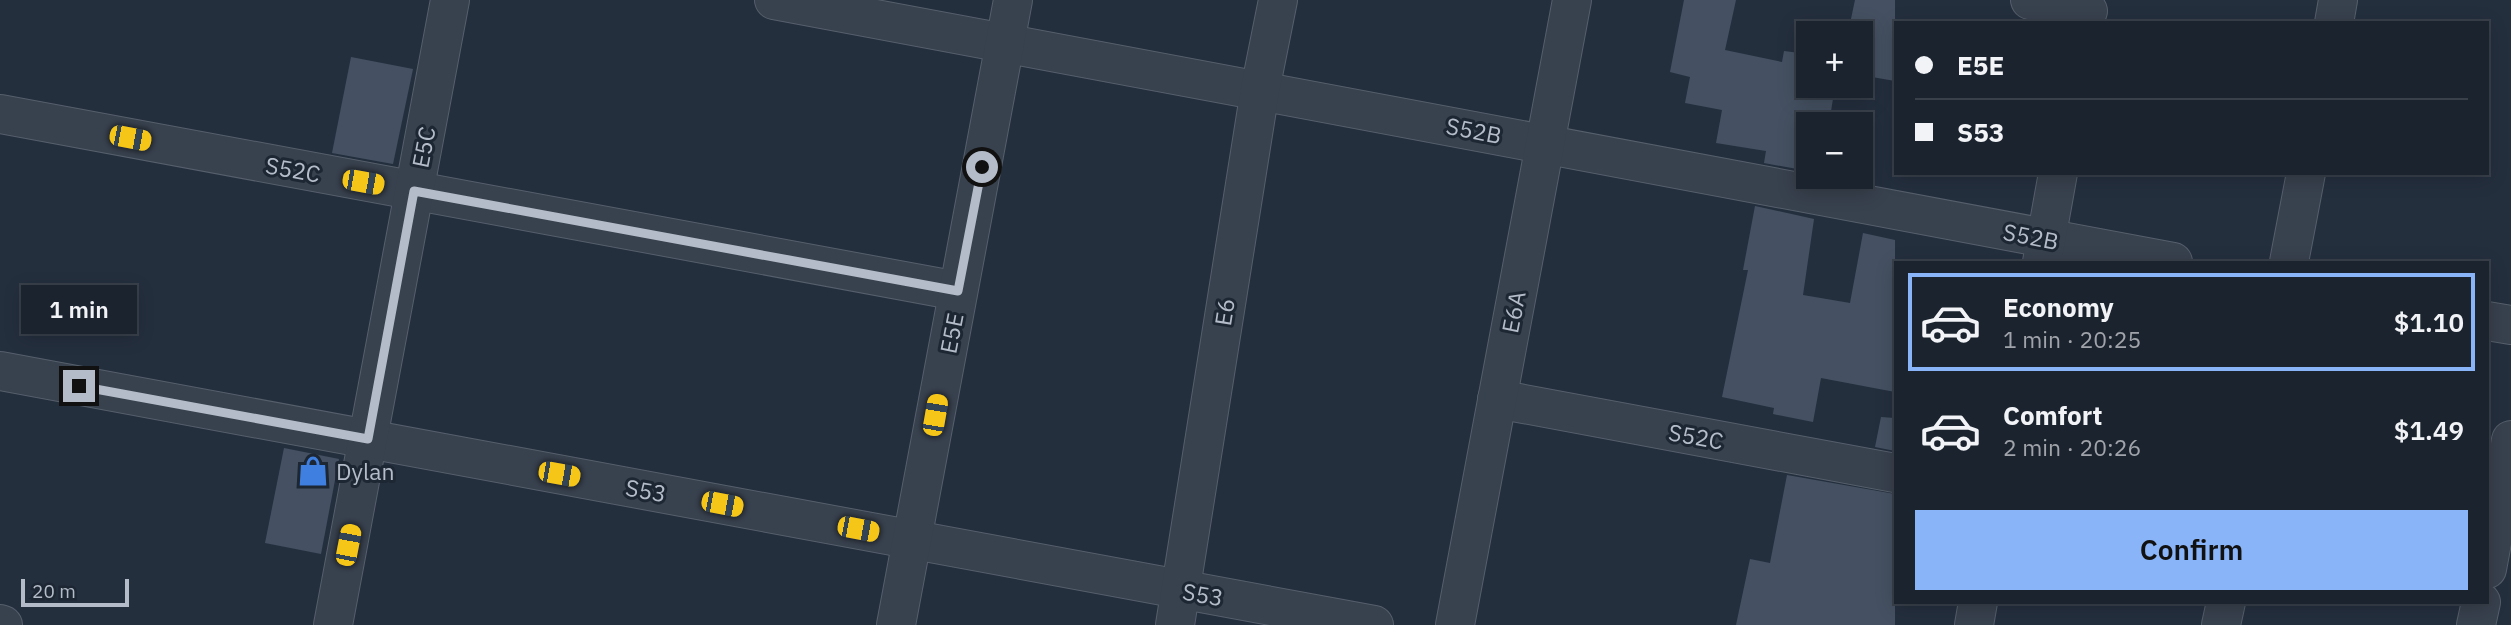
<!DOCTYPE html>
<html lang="en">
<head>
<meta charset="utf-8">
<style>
	:root { --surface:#1b232e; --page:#282f3a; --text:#f1f3f6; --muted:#a0a4aa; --line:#39404a; --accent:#8ab4f8 }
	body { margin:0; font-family:"IBM Plex Sans",sans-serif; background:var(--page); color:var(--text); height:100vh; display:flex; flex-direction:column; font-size:26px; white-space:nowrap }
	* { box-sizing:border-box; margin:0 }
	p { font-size:23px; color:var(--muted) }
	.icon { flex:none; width:38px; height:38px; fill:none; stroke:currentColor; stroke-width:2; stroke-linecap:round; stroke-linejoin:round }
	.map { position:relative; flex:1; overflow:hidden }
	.sheet { position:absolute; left:1894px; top:261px; width:595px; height:343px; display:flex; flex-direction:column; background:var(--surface); border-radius:0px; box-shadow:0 4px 18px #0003,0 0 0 2px var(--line) }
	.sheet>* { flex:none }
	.banner { position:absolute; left:1894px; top:21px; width:595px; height:154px; border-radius:0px; box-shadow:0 4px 18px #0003,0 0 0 2px var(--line); display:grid; align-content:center; height:154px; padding:0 21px; background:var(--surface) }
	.controls { position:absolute; left:1796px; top:21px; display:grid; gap:14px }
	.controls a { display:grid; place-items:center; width:77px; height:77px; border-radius:0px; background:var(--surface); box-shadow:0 4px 18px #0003,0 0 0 2px var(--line); font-size:35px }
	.scale { position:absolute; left:21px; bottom:18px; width:108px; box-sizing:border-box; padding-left:7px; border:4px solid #b4bcc9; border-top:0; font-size:19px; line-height:24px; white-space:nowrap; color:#b4bcc9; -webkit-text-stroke:5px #1d2633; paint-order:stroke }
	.end { position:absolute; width:32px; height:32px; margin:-16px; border:9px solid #b4bcc9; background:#111; box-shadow:0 0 0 4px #111 }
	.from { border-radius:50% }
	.bubble { position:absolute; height:49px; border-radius:0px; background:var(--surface); box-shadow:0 4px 18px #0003,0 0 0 2px var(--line); font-size:23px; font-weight:600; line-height:49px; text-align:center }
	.car { position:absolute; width:21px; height:42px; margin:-21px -10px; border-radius:9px; box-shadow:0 0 5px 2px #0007; background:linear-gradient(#f5c518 24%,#345 0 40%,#f5c518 0 76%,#345 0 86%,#f5c518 0) }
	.banner b { display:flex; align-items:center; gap:24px; height:66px; font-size:26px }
	.banner b+b { border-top:2px solid var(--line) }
	.banner i { width:18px; height:18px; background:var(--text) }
	ul { padding:12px 0 0; list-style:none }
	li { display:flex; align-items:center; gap:21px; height:98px; margin:0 14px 10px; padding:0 7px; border:4px solid transparent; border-radius:0px }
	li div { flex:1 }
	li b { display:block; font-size:26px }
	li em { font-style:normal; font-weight:600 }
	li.active { border-color:var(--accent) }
	li>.icon { width:63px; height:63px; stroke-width:1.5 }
	.cta { display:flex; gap:14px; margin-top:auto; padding:14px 21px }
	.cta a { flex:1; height:80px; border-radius:0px; background:var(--accent); color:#111; font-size:28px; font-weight:600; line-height:80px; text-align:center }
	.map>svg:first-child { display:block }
</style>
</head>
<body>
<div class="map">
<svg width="2511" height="625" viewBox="0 0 2511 625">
	<rect width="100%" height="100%" fill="#242f3e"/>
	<!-- building -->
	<g fill="#455162">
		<path d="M1684,0H1736L1725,50L1782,62L1784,51L1808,54V86H1835L1829,124H1808V171L1764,163L1766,151L1716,143L1722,110L1685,103L1690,77L1670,72Z"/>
		<path d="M1855,0H1895V81L1860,75V33H1848Z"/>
		<path d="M351,57L413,69L393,164L332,153Z"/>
		<path d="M1755,206L1814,219L1803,295L1850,303L1863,233L1895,240V392L1821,378L1813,422L1773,414L1774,408L1722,397L1748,270H1743Z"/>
		<path d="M1881,417L1895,418V451L1875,447Z"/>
		<path d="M284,448L339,459L321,554L265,543Z"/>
		<path d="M1787,475L1895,494V625H1736L1750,559L1770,563Z"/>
	</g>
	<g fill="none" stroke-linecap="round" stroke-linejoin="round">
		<!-- street casing -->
		<g stroke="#565f6c" stroke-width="40">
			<g id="street">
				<path d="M774,0L2173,262"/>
				<path d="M2030,0L2088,11"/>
				<path d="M2334,23L2338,0"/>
				<path d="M0,114L958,291"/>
				<path d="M2042,262L2058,173"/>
				<path d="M2289,262L2306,173"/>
				<path d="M2487,321L2511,325"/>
				<path d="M0,371L1374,625"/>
				<path d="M1497,399L1895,473"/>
				<path d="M2487,569L2511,440"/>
				<path d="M0,624L3,625"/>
				<path d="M333,625L450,0"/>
				<path d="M896,625L1013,0"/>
				<path d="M1175,625L1260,90L1278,0"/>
				<path d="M1455,625L1572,0"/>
				<path d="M1974,625L1978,602"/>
				<path d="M2221,625L2226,602"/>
				<path d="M2476,625L2481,602"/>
			</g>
		</g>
		<!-- street -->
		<use href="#street" stroke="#38414e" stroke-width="38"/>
	</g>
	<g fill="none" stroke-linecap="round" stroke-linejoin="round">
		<!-- route -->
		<path stroke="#b4bcc9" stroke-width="9" d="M79,386L368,439L414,191L958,291L982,167"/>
	</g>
	<!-- icons -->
	<defs>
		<g id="shop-bare" transform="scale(2.415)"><path d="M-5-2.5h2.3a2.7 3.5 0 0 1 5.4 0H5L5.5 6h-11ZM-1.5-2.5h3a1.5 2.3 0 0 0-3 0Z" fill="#3f7fe0" stroke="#1d2633" stroke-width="2.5" paint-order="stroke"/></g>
	</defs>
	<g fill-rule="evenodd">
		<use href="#shop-bare" x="313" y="471"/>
	</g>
	<g text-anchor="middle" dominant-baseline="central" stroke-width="6" stroke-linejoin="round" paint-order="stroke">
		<!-- street labels -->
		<g font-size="23" fill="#b4bcc9" stroke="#1d2633">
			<text transform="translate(1474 130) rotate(11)">S52B</text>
			<text transform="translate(423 147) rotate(-79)">E5C</text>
			<text transform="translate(293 169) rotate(10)">S52C</text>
			<text transform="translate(2031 236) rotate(11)">S52B</text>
			<text transform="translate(1224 312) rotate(-81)">E6</text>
			<text transform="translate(1513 312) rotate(-79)">E6A</text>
			<text transform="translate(951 333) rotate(-79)">E5E</text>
			<text transform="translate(1696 436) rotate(10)">S52C</text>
			<text transform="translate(646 490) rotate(10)">S53</text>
			<text transform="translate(1203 594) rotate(10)">S53</text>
		</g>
		<!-- poi labels -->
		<g font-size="23" fill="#b4bcc9" stroke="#1d2633" text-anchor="start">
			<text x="336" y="471">Dylan</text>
		</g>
	</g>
</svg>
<div class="controls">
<a>+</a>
<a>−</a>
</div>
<div class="scale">20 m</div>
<i class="end from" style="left:982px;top:167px"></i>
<i class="end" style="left:79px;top:386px"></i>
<div class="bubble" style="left:21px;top:285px;width:116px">1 min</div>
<i class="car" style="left:130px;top:138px;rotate:101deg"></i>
<i class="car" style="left:363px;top:182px;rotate:100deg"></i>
<i class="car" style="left:935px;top:415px;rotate:10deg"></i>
<i class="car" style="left:559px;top:474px;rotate:100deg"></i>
<i class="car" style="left:722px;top:504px;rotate:101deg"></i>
<i class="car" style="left:858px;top:529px;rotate:101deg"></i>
<i class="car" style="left:348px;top:545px;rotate:11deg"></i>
<div class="banner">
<b><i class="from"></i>E5E</b>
<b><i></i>S53</b>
</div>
<section class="sheet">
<ul>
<li class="active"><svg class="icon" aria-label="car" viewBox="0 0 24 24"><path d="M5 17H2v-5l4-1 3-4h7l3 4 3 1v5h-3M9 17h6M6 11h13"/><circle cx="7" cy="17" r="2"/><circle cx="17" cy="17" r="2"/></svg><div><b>Economy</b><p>1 min · 20:25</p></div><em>$1.10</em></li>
<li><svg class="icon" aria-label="car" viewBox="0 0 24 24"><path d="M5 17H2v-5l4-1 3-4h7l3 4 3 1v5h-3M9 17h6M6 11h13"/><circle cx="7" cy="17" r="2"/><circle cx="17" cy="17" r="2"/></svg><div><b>Comfort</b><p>2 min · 20:26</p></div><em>$1.49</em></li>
</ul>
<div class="cta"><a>Confirm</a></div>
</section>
</div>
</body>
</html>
